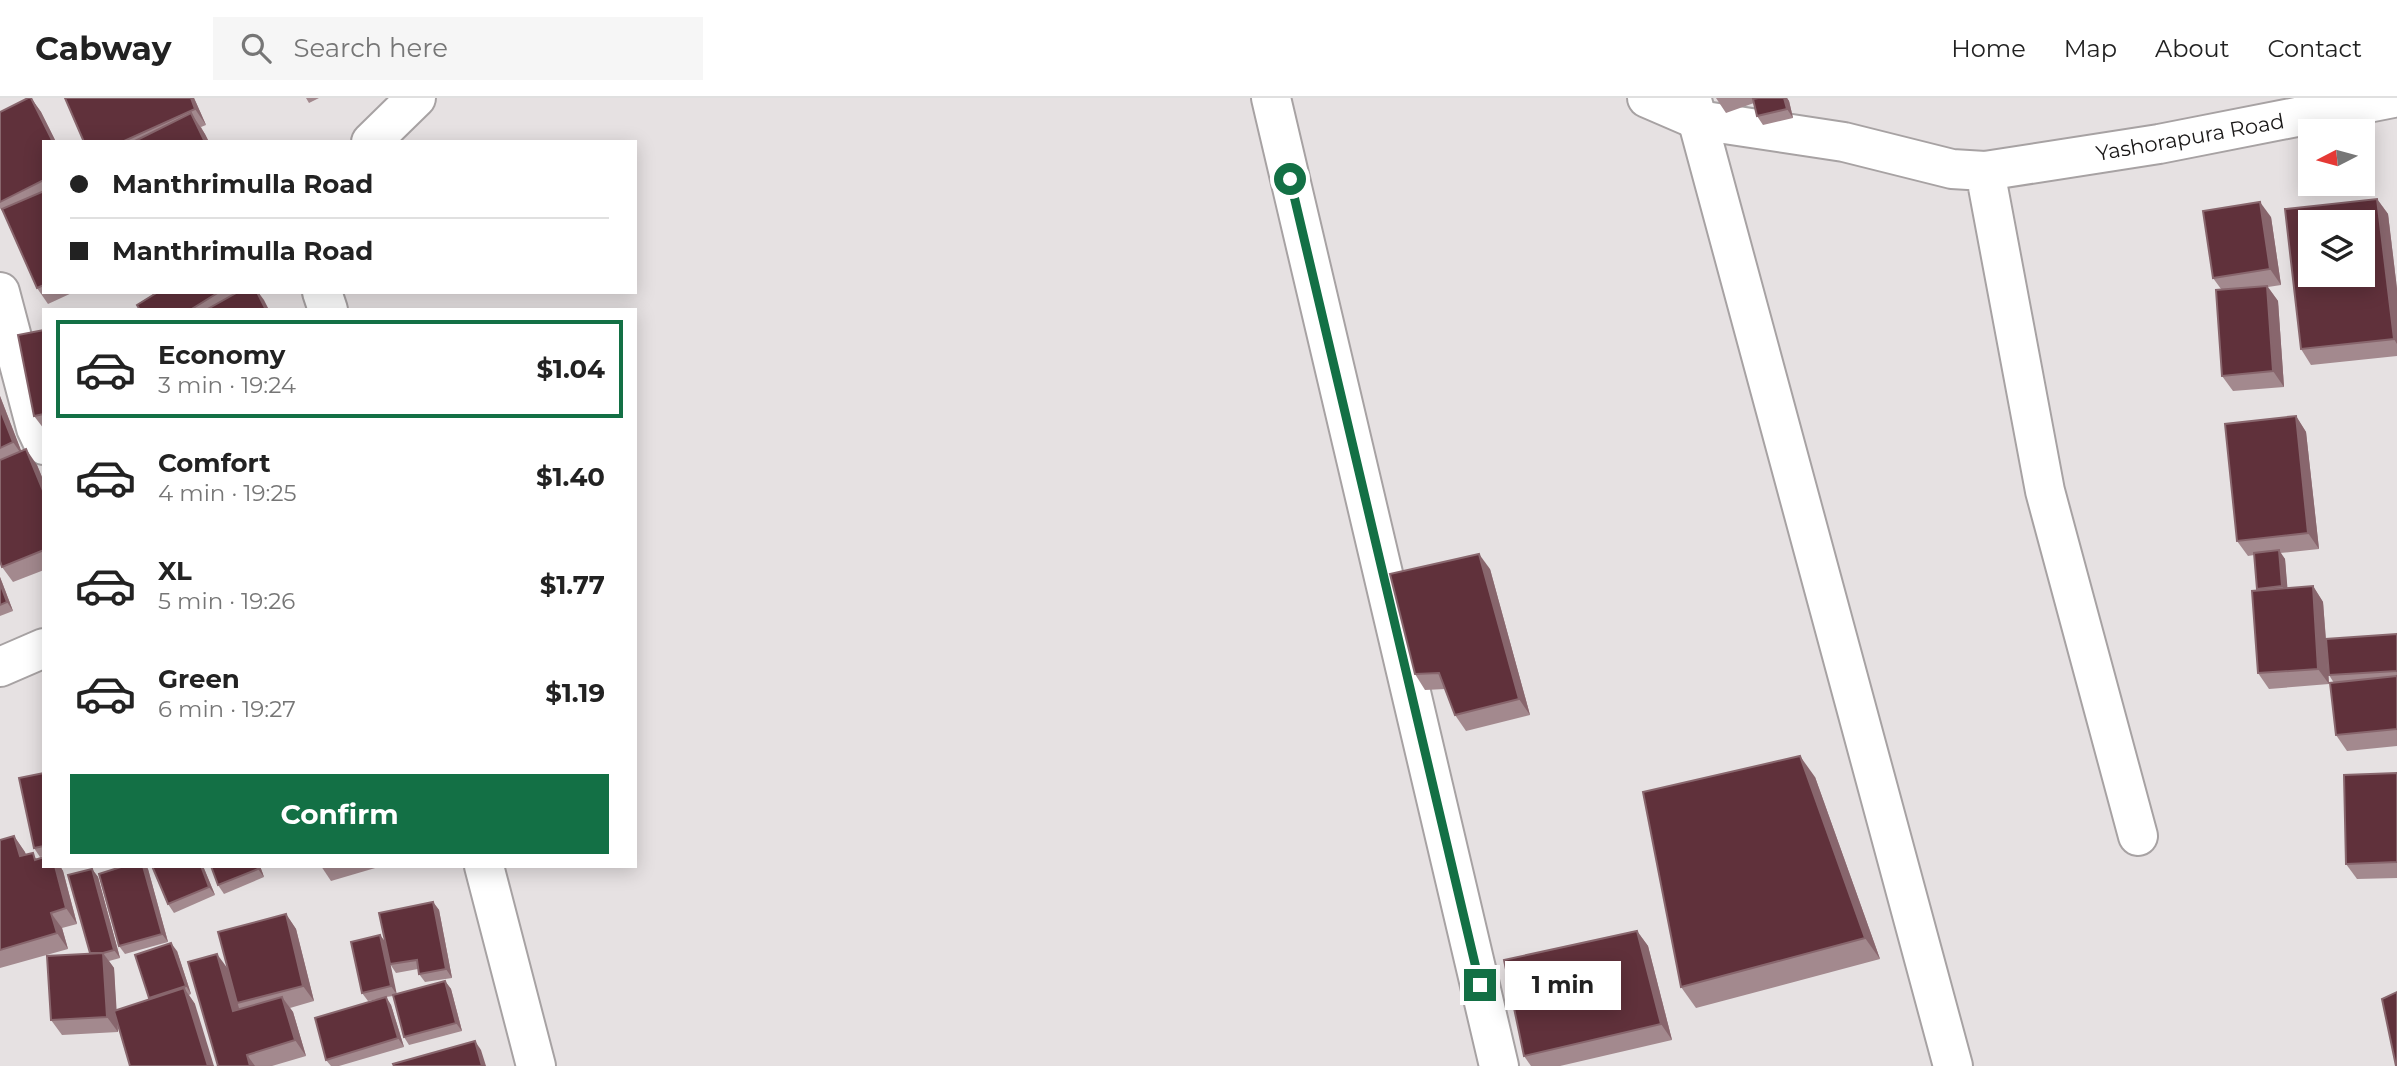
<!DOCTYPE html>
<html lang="en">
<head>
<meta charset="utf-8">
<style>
	:root { --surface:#fff; --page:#f6f6f6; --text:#222; --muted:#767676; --line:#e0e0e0; --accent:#137045 }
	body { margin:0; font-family:Montserrat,sans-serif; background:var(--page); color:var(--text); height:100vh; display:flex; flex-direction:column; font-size:26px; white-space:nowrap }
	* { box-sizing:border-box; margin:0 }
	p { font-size:23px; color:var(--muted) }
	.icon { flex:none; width:38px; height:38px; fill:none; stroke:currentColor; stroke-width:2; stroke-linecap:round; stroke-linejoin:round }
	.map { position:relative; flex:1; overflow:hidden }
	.side { position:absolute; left:42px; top:210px; width:595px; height:560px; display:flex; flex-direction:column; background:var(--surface); border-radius:0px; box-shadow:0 4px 18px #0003 }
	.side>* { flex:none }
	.guide { position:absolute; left:42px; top:42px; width:595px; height:154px; border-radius:0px; box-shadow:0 4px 18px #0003; display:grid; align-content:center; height:154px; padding:0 28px; background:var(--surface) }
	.needle { width:46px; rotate:264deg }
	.controls { position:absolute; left:2298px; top:21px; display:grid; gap:14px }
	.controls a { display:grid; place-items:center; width:77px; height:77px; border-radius:0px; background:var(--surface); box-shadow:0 4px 18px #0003; font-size:35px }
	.end { position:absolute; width:32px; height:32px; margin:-16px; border:9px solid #137045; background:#fff; box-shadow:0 0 0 4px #fff }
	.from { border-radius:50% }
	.bubble { position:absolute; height:49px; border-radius:0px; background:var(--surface); box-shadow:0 4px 18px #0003; font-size:23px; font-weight:700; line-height:49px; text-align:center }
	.guide b { display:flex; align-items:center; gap:24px; height:66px; font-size:26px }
	.guide b+b { border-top:2px solid var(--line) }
	.guide i { width:18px; height:18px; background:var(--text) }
	ul { padding:12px 0 0; list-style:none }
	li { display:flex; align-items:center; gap:21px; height:98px; margin:0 14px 10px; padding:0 14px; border:4px solid transparent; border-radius:0px }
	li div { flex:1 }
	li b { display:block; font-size:26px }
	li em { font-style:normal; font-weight:700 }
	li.on { border-color:var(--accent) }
	li>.icon { width:63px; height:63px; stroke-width:1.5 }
	.button { display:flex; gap:14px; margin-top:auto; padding:14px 28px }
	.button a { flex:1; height:80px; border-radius:0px; background:var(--accent); color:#fff; font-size:28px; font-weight:700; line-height:80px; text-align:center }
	header { display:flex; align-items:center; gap:42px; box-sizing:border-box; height:98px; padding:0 35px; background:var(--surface); border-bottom:2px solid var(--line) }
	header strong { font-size:33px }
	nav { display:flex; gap:38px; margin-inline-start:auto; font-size:24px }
	.search { width:490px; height:63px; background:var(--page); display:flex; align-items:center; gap:18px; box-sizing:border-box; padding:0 24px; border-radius:0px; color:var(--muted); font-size:26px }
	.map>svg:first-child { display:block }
</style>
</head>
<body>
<header>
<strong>Cabway</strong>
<div class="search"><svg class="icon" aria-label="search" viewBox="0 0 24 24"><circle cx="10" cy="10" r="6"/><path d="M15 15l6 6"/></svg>Search here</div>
<nav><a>Home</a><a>Map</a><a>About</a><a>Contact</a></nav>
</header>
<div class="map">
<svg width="2397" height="968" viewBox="0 0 2397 968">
	<rect width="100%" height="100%" fill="#e6e1e2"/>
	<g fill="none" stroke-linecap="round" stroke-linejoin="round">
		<!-- minor casing -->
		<g stroke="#a7a2a3" stroke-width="42">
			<g id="minor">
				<path d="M1271,0L1499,968"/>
				<path d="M1647,0L1698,22L1844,44L1952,71L1985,73L2045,393L2138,738"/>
				<path d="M1692,2L1953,968"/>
				<path d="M371,44L416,0"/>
				<path d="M1985,73L2159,46L2393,0"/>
				<path d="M0,194L36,330L44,347"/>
				<path d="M322,194L328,212"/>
				<path d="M0,569L44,550"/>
				<path d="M484,768L536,968"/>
			</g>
		</g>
		<!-- minor -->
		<use href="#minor" stroke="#fff" stroke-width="38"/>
	</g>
	<!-- wall -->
	<g fill="#a3898e">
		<path d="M31,0L41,14L56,44H44V194H74L48,206L37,190L5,117L0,110V14Z"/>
		<path d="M65,0H194L206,27L201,29L209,44H84Z"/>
		<path d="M306,0H319L309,5Z"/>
		<path d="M1716,0H1787L1789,3L1793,20L1763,27L1757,18L1754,5L1726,15Z"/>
		<path d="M2377,101L2388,116L2397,191V258L2311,267L2301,251Z"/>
		<path d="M2271,119L2281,187L2268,189L2278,203L2284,289L2233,293L2222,278L2221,191L2213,180Z"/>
		<path d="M151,194H258L269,212H140L153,197Z"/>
		<path d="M44,232V331L34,318Z"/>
		<path d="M0,298L21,353L37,367L44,384V472L13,484L2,469L0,463Z"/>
		<path d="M2296,318L2306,334L2319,451L2280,455L2285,461L2287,490L2313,488L2323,504L2326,541L2397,536V648L2347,653L2336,637L2334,585L2329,577L2326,541L2329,586L2269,591L2258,575V492L2257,491L2254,457L2248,458L2237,443Z"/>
		<path d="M1490,471L1530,617L1466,633L1455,617L1445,591L1425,592L1415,576Z"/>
		<path d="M0,479L13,513L0,518Z"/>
		<path d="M44,675V758L40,759L34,750Z"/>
		<path d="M2397,675V780L2357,781L2346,766Z"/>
		<path d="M1815,679L1880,861L1696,910L1681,889Z"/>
		<path d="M14,738L26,756L38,761L44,768H60L63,773L77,826L62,830L68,851L0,870V742Z"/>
		<path d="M124,768H146L148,771L168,844L125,856L119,848Z"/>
		<path d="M203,768L215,797L174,815L168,806Z"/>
		<path d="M260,768L264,779L224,796L218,787Z"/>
		<path d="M321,768H382L331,783Z"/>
		<path d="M92,771L98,779L120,860L109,863L114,870L116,912L150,901L149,900L177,853L191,896L189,897L195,906L117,924L118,934L62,937L51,922L90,855Z"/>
		<path d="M433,804L439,812L452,880L425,884L419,876L418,871L396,875L390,866Z"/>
		<path d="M286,816L296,831L314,903L290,910L293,914L306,958L272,968H218L228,871Z"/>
		<path d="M1637,833L1648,848L1672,942L1560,968H1531L1524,958Z"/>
		<path d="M380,837L386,845L396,896L445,883L451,891L462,933L409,947L404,939L393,898L386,899L391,907L404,949L339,968H331L326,962L383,900L368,903L362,895Z"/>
	</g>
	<!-- shaded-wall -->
	<g fill="#88666d">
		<path d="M31,0L41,14L56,44H53Z"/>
		<path d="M191,0H194L206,27L195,11Z"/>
		<path d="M1784,0H1787L1789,3L1793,20L1787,11Z"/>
		<path d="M191,15L205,36L209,44H205Z"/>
		<path d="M2377,101L2388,116L2397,191V246L2394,241Z"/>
		<path d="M2260,104L2271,119L2281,187L2270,171Z"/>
		<path d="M2267,188L2278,203L2284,289L2273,273Z"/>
		<path d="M257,194H258L264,202L269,212H266Z"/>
		<path d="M0,298L24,360L13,344L0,311Z"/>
		<path d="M2296,318L2306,334L2319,451L2308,435Z"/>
		<path d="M26,351L37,367L44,384V395Z"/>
		<path d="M2279,452L2285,461L2288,496L2282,488Z"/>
		<path d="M1479,456L1490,471L1530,617L1519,601Z"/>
		<path d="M0,479L13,513L7,504L0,485Z"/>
		<path d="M2313,488L2323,504L2329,586L2318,571Z"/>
		<path d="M1800,658L1815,679L1880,861L1865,840Z"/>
		<path d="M14,738L25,754L30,773L20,758Z"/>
		<path d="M55,768H60L63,773L77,826L66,810Z"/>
		<path d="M143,768H146L148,771L168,844L162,836Z"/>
		<path d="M201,768H203L215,797L209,789Z"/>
		<path d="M257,768H260L264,779L258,771Z"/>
		<path d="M92,771L98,779L120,860L114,852Z"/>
		<path d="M433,804L439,812L452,880L446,871Z"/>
		<path d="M51,815L62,830L68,851L57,835Z"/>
		<path d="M286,816L296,831L314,903L303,888Z"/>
		<path d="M1637,833L1648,848L1672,942L1661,926Z"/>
		<path d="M380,837L386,845L397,897L391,888Z"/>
		<path d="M171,845L177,853L191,896L186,888Z"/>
		<path d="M103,855L114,870L118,934L107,919Z"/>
		<path d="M217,856L228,871L244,928L233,913Z"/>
		<path d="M445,883L451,891L462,933L456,925Z"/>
		<path d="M184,890L195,906L214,968H208Z"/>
		<path d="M282,899L293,914L306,958L295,942Z"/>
		<path d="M386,899L391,907L404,949L398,940Z"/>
		<path d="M475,943L481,952L486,968H482Z"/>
		<path d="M247,957L255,968H250Z"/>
	</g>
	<!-- building -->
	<g fill="#60313b" stroke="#88666d" stroke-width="2" fill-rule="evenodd">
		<path d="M28,0H31L53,44H44V82L0,104V14Z"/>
		<path d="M65,0H191L195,11L122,44H84Z"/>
		<path d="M1758,0H1784L1787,11L1757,18L1753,1Z"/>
		<path d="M191,15L205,44H133Z"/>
		<path d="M44,93V187L37,190L2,111Z"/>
		<path d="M2377,101L2394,241L2301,251L2285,111ZM2310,124H2362V177H2310Z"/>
		<path d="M2260,104L2270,171L2213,180L2203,113Z"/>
		<path d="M2267,188L2273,273L2222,278L2216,192Z"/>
		<path d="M158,194H219L190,212H140L137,207Z"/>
		<path d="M238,194H257L266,212H206Z"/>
		<path d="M44,232V316L34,318L18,237Z"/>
		<path d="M0,311L13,344L0,350Z"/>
		<path d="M2296,318L2308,435L2237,443L2225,326Z"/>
		<path d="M26,351L44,395V452L2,469L0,463V362Z"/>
		<path d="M2279,452L2282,488L2257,491L2254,455Z"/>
		<path d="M1479,456L1519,601L1455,617L1439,575L1415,576L1390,476Z"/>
		<path d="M0,485L7,504L0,507Z"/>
		<path d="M2313,488L2318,571L2258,575L2252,493Z"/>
		<path d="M2397,536V573L2329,577L2326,541Z"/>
		<path d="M2397,578V631L2336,637L2330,585Z"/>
		<path d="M1800,658L1865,840L1681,889L1643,694Z"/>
		<path d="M44,675V748L34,750L19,680Z"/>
		<path d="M2397,675V764L2346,766L2344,677Z"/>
		<path d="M14,738L20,758L33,755L35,762L44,759V768H55L66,810L51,815L57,835L0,852V742Z"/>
		<path d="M124,768H143L162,836L119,848L99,776Z"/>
		<path d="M152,768H201L209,789L168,806Z"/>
		<path d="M211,768H257L258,771L218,787Z"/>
		<path d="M92,771L114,852L103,855H90L68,777Z"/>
		<path d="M433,804L446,871L419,876L417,862L390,866L379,815Z"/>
		<path d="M286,816L303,888L237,905L218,834Z"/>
		<path d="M1637,833L1661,926L1524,958L1504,862Z"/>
		<path d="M380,837L391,888L362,895L351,844Z"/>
		<path d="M171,845L186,888L149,900L135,857Z"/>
		<path d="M103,855L107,919L51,922L47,858Z"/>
		<path d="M217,856L233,913L282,899L295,942L247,957L250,968H218L188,864Z"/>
		<path d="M445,883L456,925L404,939L393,897Z"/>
		<path d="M184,890L208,968H130L114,913Z"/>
		<path d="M2397,894V968H2396L2382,901Z"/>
		<path d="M386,899L398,940L326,962L315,920Z"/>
		<path d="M475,943L482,968H394L393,966Z"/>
	</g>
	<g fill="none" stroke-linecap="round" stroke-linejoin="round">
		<!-- route -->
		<path stroke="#137045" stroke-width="9" d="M1290,81L1480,887"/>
	</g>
	<g text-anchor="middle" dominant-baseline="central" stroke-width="7" stroke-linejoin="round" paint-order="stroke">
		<!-- street labels -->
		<g font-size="21" fill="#1a1818" stroke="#fff">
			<text transform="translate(2190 39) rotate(-10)">Yashorapura Road</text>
		</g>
	</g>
</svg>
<div class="controls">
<a><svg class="needle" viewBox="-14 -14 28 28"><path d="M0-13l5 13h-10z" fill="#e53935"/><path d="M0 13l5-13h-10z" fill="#767676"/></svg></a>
<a><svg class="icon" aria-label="layers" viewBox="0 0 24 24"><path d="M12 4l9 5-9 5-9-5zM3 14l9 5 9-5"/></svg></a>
</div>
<i class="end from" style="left:1290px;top:81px"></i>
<i class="end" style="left:1480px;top:887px"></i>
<div class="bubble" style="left:1505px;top:863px;width:116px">1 min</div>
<div class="guide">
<b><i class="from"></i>Manthrimulla Road</b>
<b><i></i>Manthrimulla Road</b>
</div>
<section class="side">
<ul>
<li class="on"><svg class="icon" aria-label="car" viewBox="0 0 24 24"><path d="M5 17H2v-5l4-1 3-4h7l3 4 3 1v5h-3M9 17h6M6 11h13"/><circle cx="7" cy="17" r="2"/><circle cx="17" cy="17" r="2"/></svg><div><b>Economy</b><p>3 min · 19:24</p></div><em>$1.04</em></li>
<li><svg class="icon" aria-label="car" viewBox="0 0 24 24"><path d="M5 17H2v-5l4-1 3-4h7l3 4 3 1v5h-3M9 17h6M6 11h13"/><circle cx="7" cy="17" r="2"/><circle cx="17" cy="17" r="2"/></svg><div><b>Comfort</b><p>4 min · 19:25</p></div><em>$1.40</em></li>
<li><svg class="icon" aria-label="car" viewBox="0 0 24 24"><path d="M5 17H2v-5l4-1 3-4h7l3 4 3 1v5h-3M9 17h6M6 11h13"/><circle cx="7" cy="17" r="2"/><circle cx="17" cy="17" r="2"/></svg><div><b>XL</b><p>5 min · 19:26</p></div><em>$1.77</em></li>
<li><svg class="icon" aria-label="car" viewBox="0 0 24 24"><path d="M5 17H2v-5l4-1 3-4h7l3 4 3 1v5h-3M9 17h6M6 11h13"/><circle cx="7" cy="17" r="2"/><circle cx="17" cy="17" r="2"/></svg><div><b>Green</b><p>6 min · 19:27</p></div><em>$1.19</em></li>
</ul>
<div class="button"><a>Confirm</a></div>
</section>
</div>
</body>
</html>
